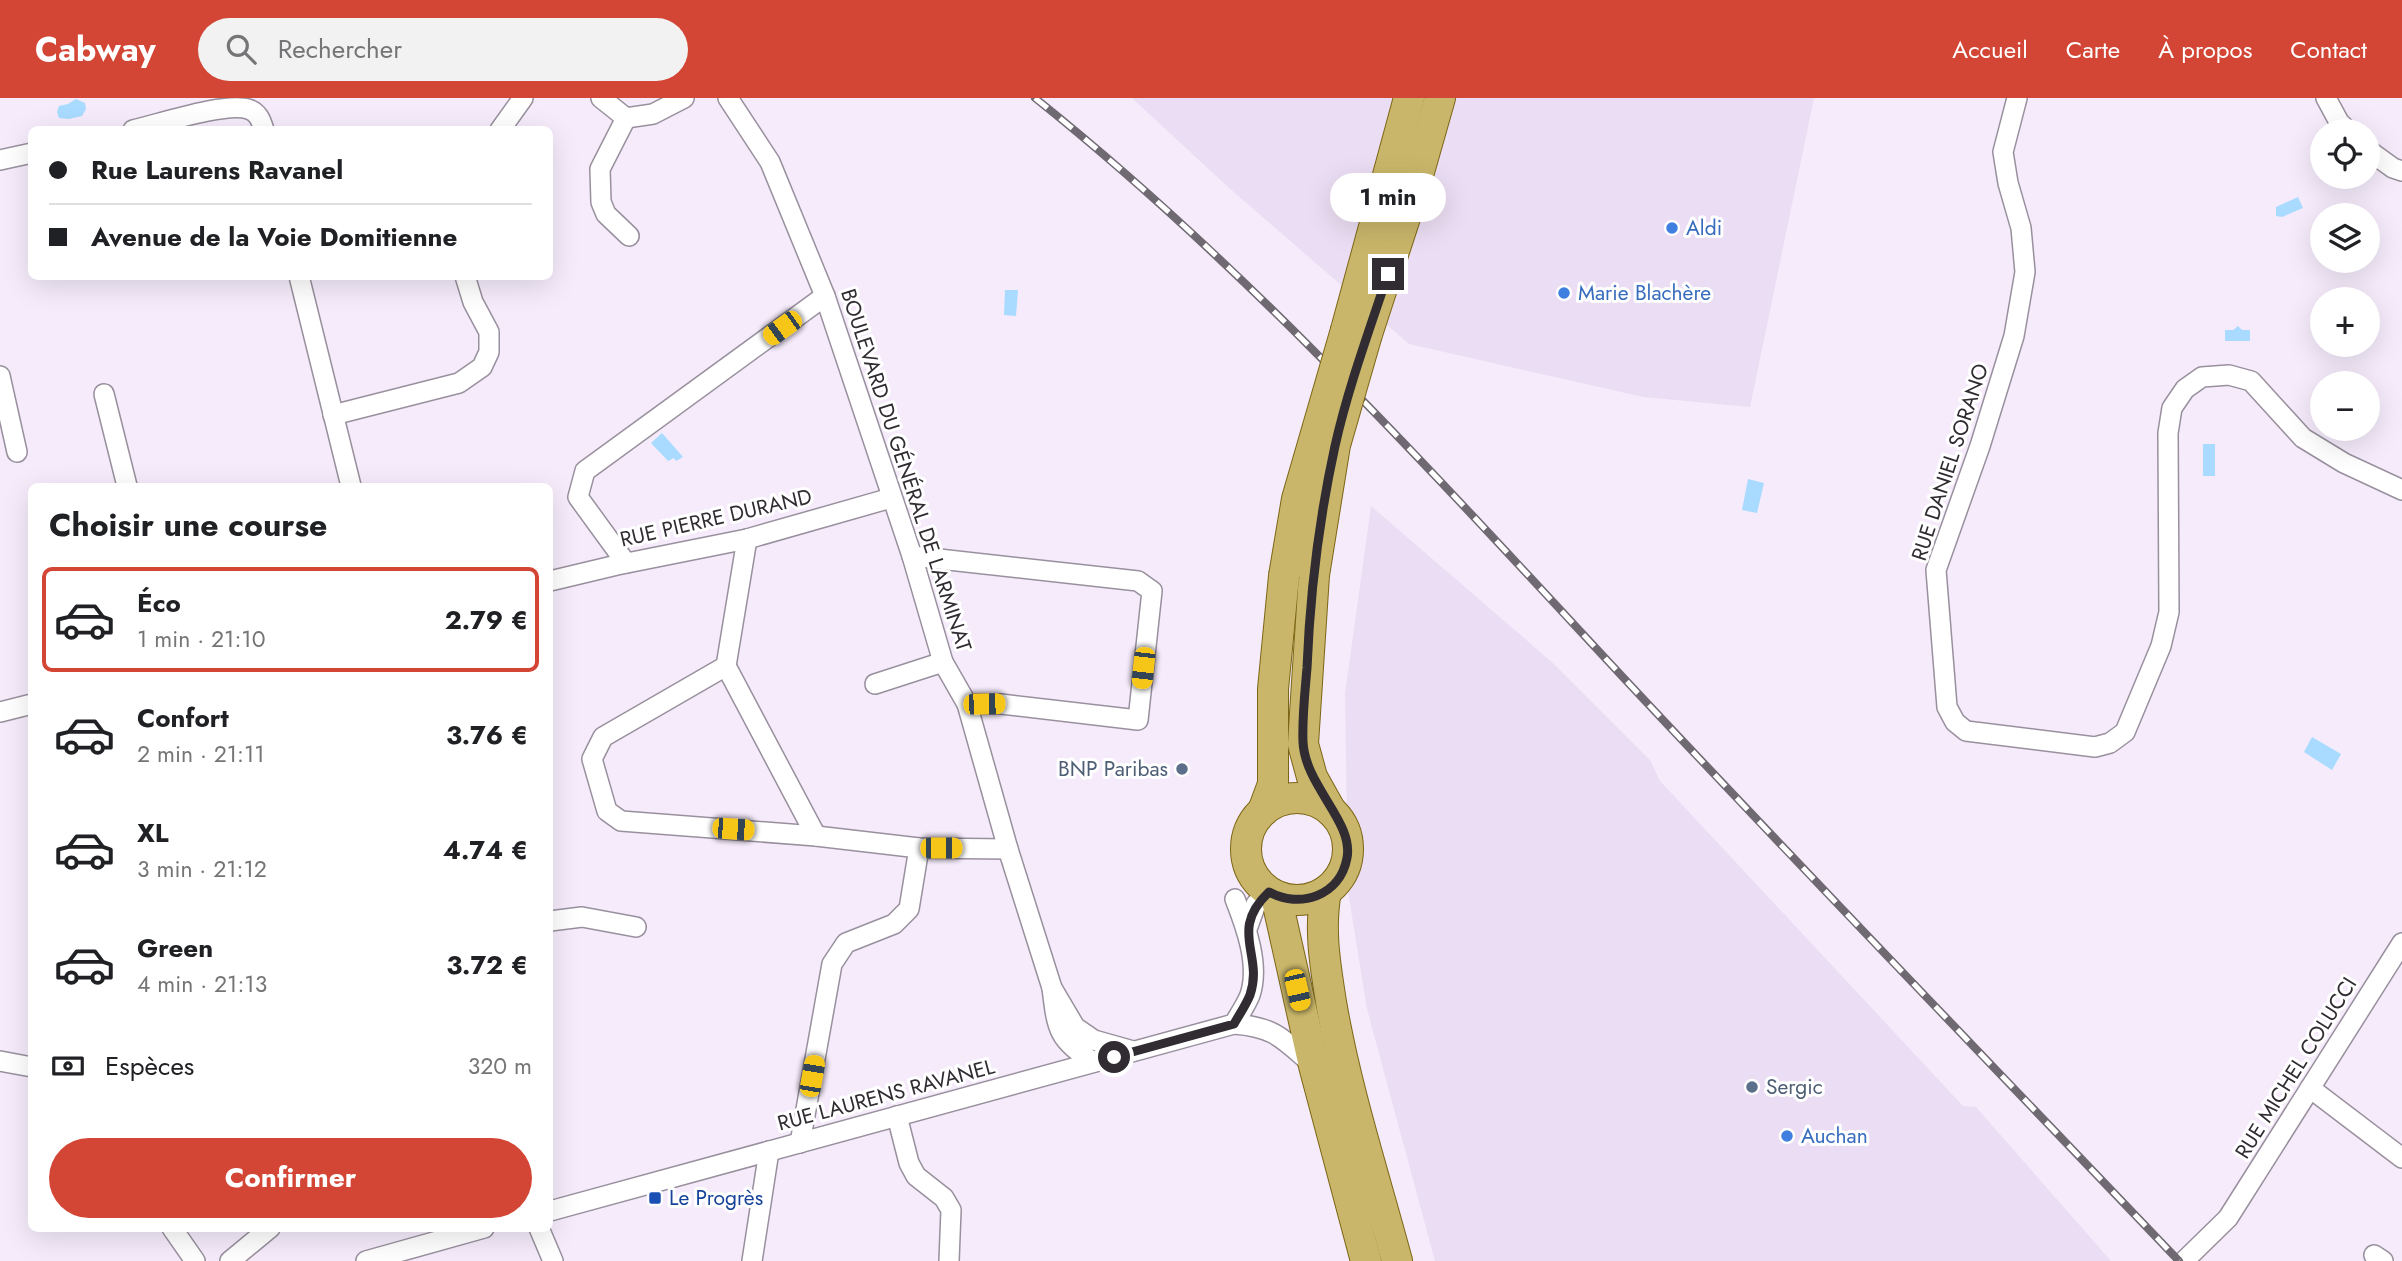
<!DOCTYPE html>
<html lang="fr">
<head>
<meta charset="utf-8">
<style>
	:root { --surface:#fff; --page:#f2f2f2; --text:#202124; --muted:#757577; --line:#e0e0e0; --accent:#d34635 }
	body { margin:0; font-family:Jost,sans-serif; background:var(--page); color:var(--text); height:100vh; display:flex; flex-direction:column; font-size:26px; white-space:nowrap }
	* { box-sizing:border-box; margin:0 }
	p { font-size:23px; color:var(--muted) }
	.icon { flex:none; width:38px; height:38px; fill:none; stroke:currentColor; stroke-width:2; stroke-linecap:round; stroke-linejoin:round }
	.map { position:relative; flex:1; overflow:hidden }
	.side { position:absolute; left:28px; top:385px; width:525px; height:749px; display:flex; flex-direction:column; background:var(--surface); border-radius:10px; box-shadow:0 7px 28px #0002 }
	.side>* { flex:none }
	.guide { position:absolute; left:28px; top:28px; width:525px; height:154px; border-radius:10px; box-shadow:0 7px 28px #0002; display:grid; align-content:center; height:154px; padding:0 21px; background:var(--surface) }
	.fabs { position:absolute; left:2310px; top:21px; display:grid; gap:14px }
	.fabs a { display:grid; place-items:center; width:70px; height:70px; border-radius:50%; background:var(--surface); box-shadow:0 7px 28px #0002; font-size:35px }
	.end { position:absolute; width:32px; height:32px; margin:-16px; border:9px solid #302c32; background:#fff; box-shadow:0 0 0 4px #fff }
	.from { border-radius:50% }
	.bubble { position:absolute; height:49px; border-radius:24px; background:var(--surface); box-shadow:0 7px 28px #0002; font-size:23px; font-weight:700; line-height:49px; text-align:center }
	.car { position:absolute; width:21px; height:42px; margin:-21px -10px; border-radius:9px; box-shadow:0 0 5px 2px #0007; background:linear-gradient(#f5c518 24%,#345 0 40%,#f5c518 0 76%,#345 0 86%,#f5c518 0) }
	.guide b { display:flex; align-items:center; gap:24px; height:66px; font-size:26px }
	.guide b+b { border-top:2px solid var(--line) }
	.guide i { width:18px; height:18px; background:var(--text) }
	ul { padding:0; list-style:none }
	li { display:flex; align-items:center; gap:21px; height:105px; margin:0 14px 10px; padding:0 7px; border:4px solid transparent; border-radius:10px }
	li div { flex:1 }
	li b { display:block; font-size:26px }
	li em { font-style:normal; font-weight:700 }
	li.on { border-color:var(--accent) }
	li>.icon { width:63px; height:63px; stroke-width:1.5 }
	h2 { padding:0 21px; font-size:32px; line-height:84px }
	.pay { display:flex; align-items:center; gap:18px; height:77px; padding:0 21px; font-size:26px }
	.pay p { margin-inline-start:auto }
	.button { display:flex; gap:14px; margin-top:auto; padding:14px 21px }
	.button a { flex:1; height:80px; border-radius:42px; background:var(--accent); color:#fff; font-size:28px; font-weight:700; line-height:80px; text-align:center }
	header { display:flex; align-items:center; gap:42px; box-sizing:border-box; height:98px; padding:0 35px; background:var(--accent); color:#fff }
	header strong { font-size:33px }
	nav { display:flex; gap:38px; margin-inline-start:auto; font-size:24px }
	.search { width:490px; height:63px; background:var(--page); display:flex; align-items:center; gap:18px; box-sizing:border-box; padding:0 24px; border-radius:38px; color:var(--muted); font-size:26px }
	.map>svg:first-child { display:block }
</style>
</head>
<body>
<header>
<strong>Cabway</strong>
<div class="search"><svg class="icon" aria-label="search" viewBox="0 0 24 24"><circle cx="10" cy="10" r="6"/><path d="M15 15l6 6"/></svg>Rechercher</div>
<nav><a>Accueil</a><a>Carte</a><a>À propos</a><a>Contact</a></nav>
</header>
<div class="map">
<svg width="2402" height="1163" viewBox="0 0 2402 1163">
	<rect width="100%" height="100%" fill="#f5ebfb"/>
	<!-- built -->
	<g fill="#ebddf3">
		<path d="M1132,0H1814L1750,309L1643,299L1409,246L1228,89Z"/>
		<path d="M1371,408L1554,566L1650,662L1660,683L1963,1008L1976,1009L2111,1163H1435L1367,911L1348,793L1345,596Z"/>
	</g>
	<!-- water -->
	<g fill="#a8dbff">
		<path d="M76,1L85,5L86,11L82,18L69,21L59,20L57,14L59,8L68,6Z"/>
		<path d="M2298,99L2303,110L2282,119L2276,118V109Z"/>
		<path d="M1005,192H1018L1016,218L1004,217Z"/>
		<path d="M2238,228L2242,232H2250V243H2225V232H2233Z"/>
		<path d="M662,335L683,359L676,363L674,360L668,363L651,345Z"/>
		<rect x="2203" y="346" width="12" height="32"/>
		<path d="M1748,381L1764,385L1757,415L1742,412Z"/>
		<path d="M2312,639L2341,656L2332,672L2304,654Z"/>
	</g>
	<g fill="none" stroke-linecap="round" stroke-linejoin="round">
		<!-- street casing -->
		<g stroke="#99909e" stroke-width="22">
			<g id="street">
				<path d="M601,0L626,20L653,16L684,0"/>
				<path d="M728,0L770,64L825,198L912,458L943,564L967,606L1008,751L1052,890"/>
				<path d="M2017,0L2003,54L2008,85L2021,130L2025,174L2014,238L1980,348L1936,472L1947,609L1955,624L1966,633L2095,649L2110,645L2125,634L2161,548L2169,514L2168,335L2172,310L2185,291L2202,279L2229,277L2251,283L2303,340L2344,365L2402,392"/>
				<path d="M2326,0L2339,24L2348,33"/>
				<path d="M626,20L600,71L601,104L606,116L629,138"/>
				<path d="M133,32C159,26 225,4 248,11C258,14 261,22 264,32"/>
				<path d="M500,32L523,0"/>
				<path d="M2368,52L2393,70L2402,73"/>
				<path d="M0,62L32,55"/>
				<path d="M299,178L351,388"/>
				<path d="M0,278L17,354"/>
				<path d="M104,296L127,388"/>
				<path d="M333,317L459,285L482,269L489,254V234L473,204L465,178"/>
				<path d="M747,441L726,568L603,639L592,661L607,713L621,723L816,738L919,750L1008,751"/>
				<path d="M912,458L1138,483L1152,493L1138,622L1001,606H967"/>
				<path d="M626,465L578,399L585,373L825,198"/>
				<path d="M550,483L617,467L747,441L891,400"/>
				<path d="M726,568L816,738"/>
				<path d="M875,586L943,564"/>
				<path d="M0,614L32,606"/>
				<path d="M550,823L582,819L636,829"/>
				<path d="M1247,831L1256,806L1269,794"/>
				<path d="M1234,926C1276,929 1284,942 1314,968"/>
				<path d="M0,963L32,969"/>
				<path d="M1094,964C1057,942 1057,930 1052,890L1075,929L1094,942L1133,953"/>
				<path d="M2310,990L2402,1060"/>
				<path d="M897,1018L909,1065L916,1078L944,1100L951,1112L949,1163"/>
				<path d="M800,1045L832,866L846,845L894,826L909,811L919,750"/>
				<path d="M550,1113L1234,926C1239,917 1246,907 1250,897C1260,867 1246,829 1235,801"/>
				<path d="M172,1130L195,1163"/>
				<path d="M539,1130L553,1163"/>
				<path d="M2374,1157L2383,1163"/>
				<path d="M230,1163L270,1130"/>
				<path d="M366,1163L484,1130"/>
				<path d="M752,1163L769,1053"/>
				<path d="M2184,1163L2228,1120L2402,845"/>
			</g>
		</g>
		<!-- primary casing -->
		<g stroke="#7c6615" stroke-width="32">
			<g id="primary">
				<path d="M1346,232L1409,0"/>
				<path d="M1367,236L1413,95L1440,0"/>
				<path d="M1314,477L1303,646L1312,679L1331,713"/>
				<circle cx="1297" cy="751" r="51"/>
				<path d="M1263,713L1273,686V591L1284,478"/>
				<path d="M1326,793C1319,831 1325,866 1331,904C1346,992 1374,1077 1397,1163"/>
				<path d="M1276,798L1314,968L1366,1163"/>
			</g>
		</g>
		<!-- street -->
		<use href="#street" stroke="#fff" stroke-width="19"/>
		<!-- primary -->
		<use href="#primary" stroke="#c9b66a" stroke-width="30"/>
		<!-- rail casing -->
		<g stroke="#6f6972" stroke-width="8">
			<path id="rail" d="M1035,0C1249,171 1433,375 1619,575C1804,773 1992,967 2179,1163"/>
		</g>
		<!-- rail -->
		<use href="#rail" stroke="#fff" stroke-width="5" stroke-dasharray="16" stroke-linecap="butt"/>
		<!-- primary-bridge casing -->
		<g stroke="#7c6615" stroke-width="32" stroke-linecap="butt">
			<g id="primary-bridge">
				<path d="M1314,477L1335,347L1367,236"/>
				<path d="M1284,478L1297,401L1346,232"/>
			</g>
		</g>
		<!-- primary-bridge -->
		<use href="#primary-bridge" stroke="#c9b66a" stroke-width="30"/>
	</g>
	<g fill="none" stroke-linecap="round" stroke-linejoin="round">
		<!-- route -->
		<path stroke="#302c32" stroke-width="9" d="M1114,959L1234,926C1239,917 1246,907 1250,897C1264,856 1228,833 1269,794C1300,811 1340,798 1347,760C1354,724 1305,688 1303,644C1302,619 1305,594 1307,570C1310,495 1319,421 1335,348C1348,290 1369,233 1388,176"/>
	</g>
	<!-- markers -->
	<g fill="#3f7fe0" stroke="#fff" stroke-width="2.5">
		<circle cx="1672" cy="130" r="7"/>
		<circle cx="1564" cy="195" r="7"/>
		<circle cx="1787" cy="1038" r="7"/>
	</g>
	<g fill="#5c6f8a" stroke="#fff" stroke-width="2.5">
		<circle cx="1182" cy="671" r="7"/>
		<circle cx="1752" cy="989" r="7"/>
	</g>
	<rect fill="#1a4fb4" stroke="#fff" stroke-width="2.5" x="648" y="1093" width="14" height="14" rx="3.5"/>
	<g text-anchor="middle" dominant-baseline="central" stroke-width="6" stroke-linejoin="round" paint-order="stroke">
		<!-- shop labels -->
		<g font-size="21" fill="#366cbe" stroke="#fff" text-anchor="start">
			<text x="1686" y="130">Aldi</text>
			<text x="1578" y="195">Marie Blachère</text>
			<text x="1801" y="1038">Auchan</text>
		</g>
		<!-- street labels -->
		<g font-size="21" fill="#302c32" stroke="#fff">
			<text transform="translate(1950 364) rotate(-72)">RUE DANIEL SORANO</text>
			<text transform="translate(906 372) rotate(72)">BOULEVARD DU GÉNÉRAL DE LARMINAT</text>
			<text transform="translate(716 420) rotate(-13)">RUE PIERRE DURAND</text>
			<text transform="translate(2296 970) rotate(-58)">RUE MICHEL COLUCCI</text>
			<text transform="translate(886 997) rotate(-15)">RUE LAURENS RAVANEL</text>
		</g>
		<!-- service labels -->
		<g font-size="21" fill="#4e5e75" stroke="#fff" text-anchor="end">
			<text x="1168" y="671">BNP Paribas</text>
			<text x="1766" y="989" text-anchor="start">Sergic</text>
		</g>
		<!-- transit labels -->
		<g font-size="21" fill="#164399" stroke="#fff" text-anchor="start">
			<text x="669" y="1100">Le Progrès</text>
		</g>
	</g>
</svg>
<div class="fabs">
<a><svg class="icon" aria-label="locate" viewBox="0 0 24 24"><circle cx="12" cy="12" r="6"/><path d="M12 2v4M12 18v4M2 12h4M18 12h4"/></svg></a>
<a><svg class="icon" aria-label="layers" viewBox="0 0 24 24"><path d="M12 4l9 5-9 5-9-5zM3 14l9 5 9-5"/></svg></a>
<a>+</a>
<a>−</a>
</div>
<i class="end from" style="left:1114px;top:959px"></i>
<i class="end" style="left:1388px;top:176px"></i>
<div class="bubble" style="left:1330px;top:75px;width:116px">1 min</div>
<i class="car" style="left:782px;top:230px;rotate:234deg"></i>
<i class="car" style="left:1143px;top:570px;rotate:186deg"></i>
<i class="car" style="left:984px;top:606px;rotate:89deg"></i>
<i class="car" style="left:733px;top:731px;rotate:94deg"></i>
<i class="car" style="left:941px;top:750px;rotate:90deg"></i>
<i class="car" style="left:1297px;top:892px;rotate:167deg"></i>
<i class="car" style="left:812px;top:978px;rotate:10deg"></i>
<div class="guide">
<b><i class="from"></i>Rue Laurens Ravanel</b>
<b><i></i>Avenue de la Voie Domitienne</b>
</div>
<section class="side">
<h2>Choisir une course</h2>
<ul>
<li class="on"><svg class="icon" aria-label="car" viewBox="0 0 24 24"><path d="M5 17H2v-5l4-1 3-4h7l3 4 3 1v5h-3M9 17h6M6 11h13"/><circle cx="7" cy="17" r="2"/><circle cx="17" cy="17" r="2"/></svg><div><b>Éco</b><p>1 min · 21:10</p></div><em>2.79 €</em></li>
<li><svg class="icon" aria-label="car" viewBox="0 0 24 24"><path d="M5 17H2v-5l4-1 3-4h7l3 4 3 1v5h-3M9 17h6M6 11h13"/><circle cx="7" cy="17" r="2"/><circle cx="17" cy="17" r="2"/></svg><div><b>Confort</b><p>2 min · 21:11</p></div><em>3.76 €</em></li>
<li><svg class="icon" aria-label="car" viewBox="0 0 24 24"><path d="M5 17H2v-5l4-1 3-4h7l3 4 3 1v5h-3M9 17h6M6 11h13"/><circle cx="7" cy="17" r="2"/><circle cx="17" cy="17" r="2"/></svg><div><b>XL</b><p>3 min · 21:12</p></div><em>4.74 €</em></li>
<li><svg class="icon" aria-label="car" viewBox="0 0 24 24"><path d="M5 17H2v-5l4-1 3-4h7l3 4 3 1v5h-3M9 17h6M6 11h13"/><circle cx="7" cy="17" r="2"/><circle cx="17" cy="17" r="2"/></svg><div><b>Green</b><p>4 min · 21:13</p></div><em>3.72 €</em></li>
</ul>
<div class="pay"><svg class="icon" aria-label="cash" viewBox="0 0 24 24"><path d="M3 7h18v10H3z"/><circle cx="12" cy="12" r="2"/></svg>Espèces<p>320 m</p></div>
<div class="button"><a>Confirmer</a></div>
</section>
</div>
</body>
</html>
